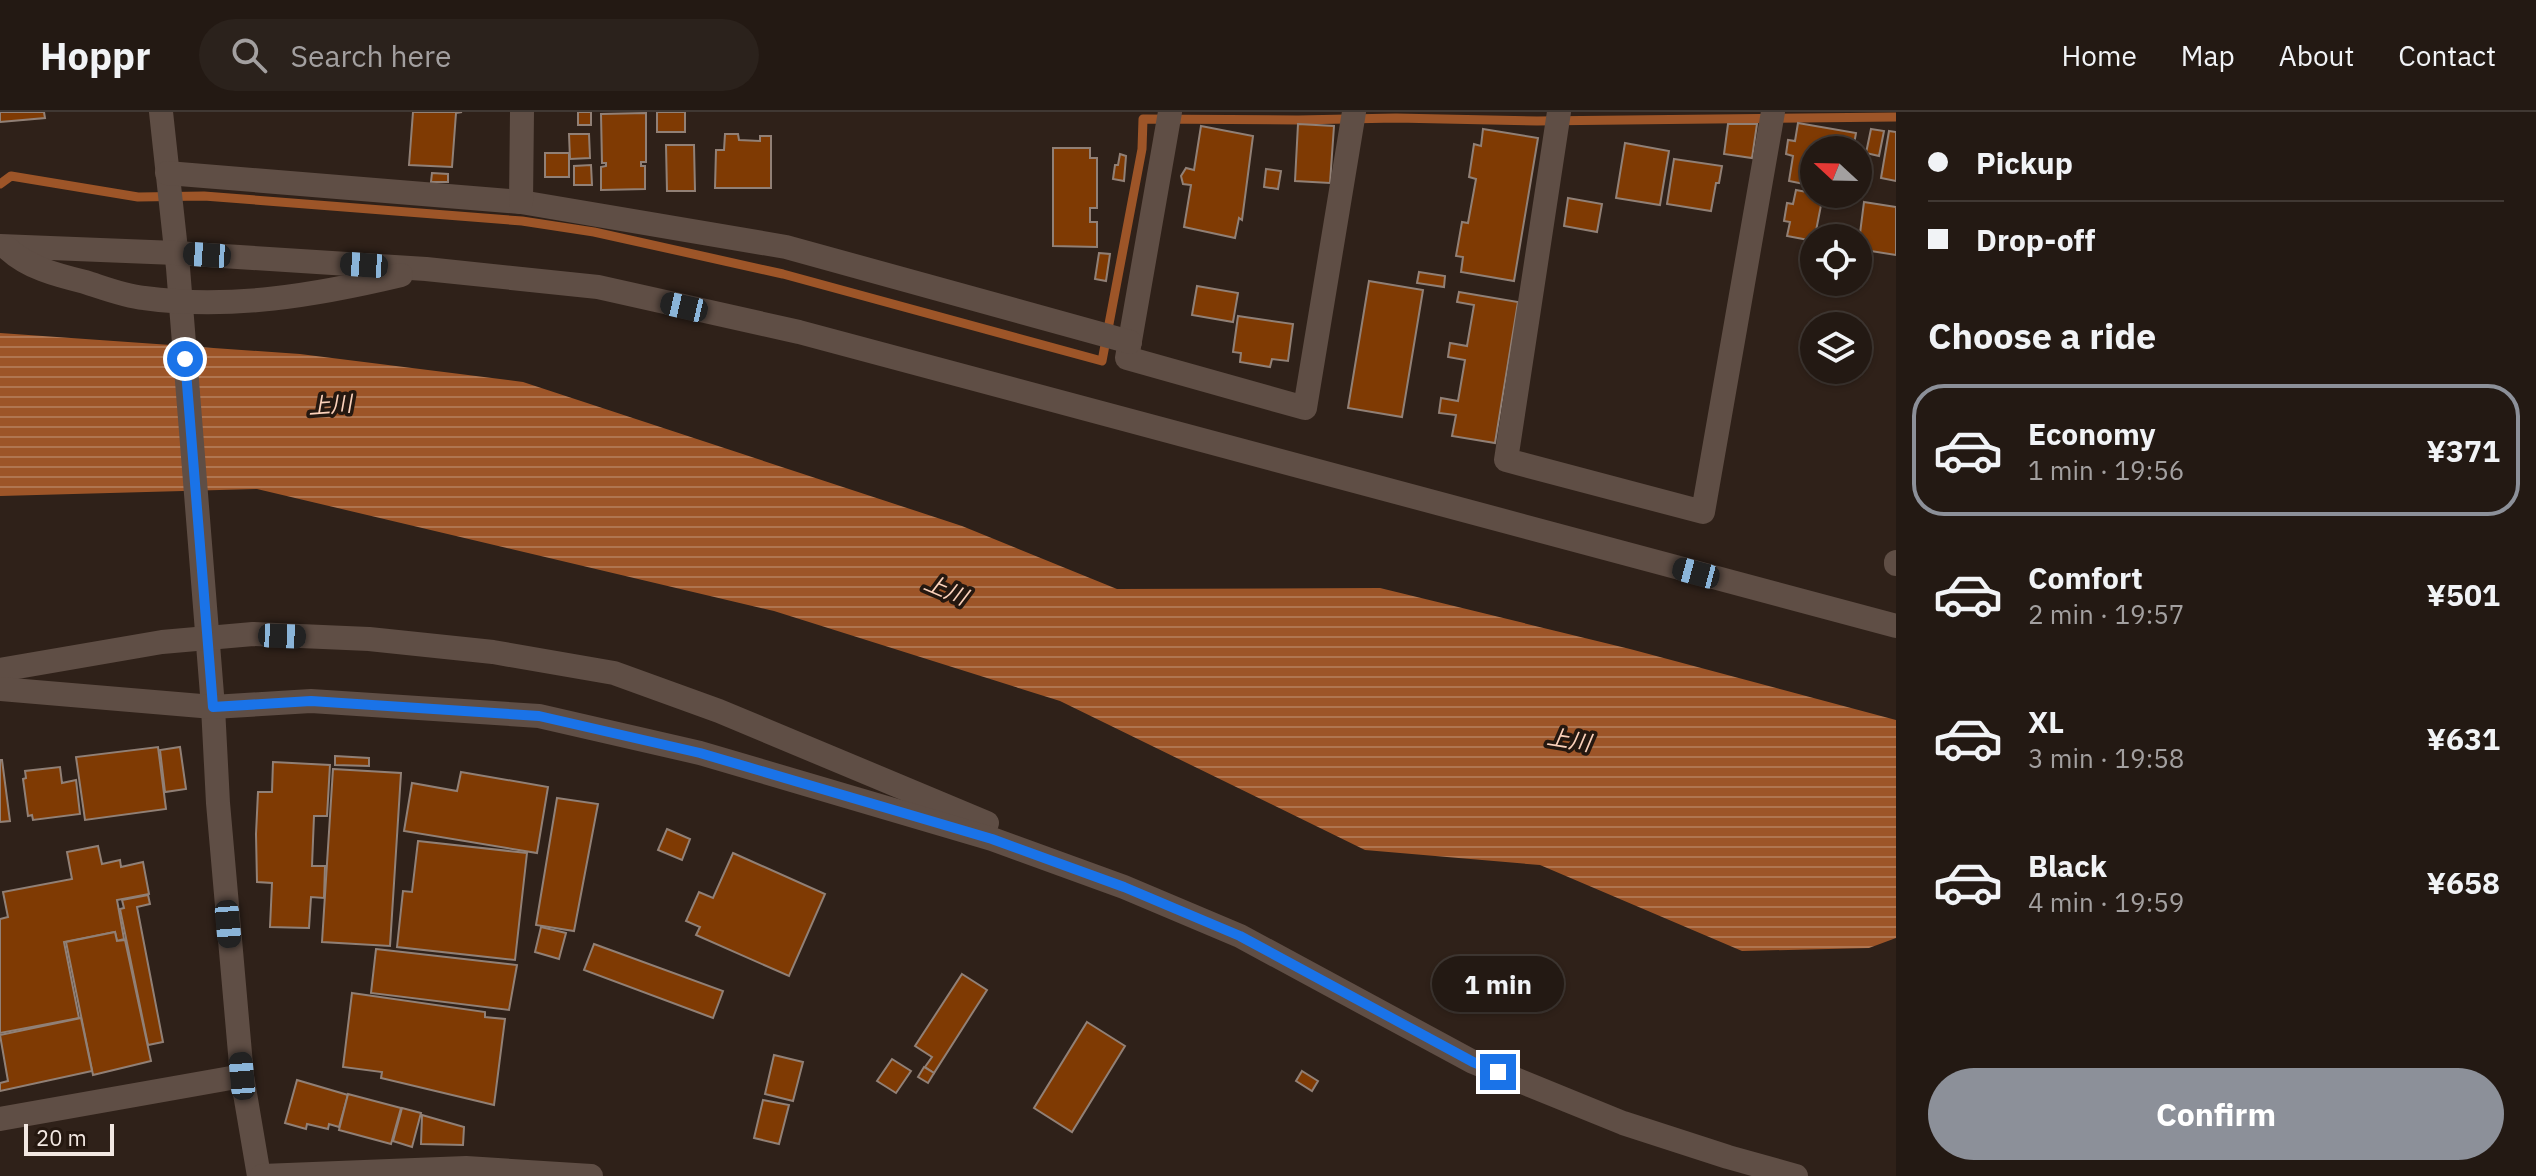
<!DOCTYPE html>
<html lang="en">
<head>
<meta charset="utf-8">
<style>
	:root { --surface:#231913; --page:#2b221c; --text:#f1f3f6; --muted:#a3a0a0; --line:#403833; --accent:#8c9099 }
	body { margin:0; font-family:"IBM Plex Sans","Noto Sans JP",sans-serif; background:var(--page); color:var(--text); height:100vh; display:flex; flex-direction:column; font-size:30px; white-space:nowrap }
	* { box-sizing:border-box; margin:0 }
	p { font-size:26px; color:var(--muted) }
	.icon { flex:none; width:44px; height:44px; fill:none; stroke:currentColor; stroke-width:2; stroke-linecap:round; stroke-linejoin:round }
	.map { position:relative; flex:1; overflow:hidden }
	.drawer { display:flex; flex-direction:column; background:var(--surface); width:640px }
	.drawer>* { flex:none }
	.guide { display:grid; align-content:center; height:176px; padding:0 32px; background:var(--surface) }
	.needle { width:52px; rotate:292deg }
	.controls { position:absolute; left:1800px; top:24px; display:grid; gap:16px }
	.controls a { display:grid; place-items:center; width:72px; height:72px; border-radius:50%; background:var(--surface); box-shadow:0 2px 6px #0004,0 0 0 2px var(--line); font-size:40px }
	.scale { position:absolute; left:24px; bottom:20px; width:90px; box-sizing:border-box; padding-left:8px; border:4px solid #f2e8e2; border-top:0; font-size:22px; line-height:28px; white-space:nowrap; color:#f2e8e2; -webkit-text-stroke:6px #251810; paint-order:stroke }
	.end { position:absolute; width:36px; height:36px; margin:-18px; border:10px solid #1a73e8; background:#fff; box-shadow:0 0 0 4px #fff }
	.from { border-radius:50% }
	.bubble { position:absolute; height:56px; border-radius:28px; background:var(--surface); box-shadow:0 2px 6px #0004,0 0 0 2px var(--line); font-size:26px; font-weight:800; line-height:56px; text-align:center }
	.car { position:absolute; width:24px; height:48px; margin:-24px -12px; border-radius:10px; box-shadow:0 0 6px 2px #0007; background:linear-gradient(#222 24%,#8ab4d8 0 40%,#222 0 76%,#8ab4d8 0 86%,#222 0) }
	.guide b { display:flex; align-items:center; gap:28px; height:76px; font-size:30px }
	.guide b+b { border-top:2px solid var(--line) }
	.guide i { width:20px; height:20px; background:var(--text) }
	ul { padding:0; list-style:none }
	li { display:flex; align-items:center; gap:24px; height:132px; margin:0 16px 12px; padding:0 16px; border:4px solid transparent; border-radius:32px }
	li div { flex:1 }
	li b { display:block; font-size:30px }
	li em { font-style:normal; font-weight:800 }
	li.current { border-color:var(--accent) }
	li>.icon { width:72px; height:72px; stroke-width:1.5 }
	h2 { padding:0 32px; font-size:36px; line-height:96px }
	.button { display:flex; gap:16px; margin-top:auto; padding:16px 32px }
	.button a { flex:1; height:92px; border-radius:48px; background:var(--accent); color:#fff; font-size:32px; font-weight:800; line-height:92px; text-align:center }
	header { display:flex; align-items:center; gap:48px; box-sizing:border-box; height:112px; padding:0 40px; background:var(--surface); border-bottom:2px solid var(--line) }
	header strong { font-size:38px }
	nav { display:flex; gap:44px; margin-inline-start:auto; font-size:28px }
	.search { width:560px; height:72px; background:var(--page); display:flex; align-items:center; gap:20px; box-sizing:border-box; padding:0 28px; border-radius:44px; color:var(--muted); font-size:30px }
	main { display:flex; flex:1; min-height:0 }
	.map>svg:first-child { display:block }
</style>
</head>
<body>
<header>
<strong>Hoppr</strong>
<div class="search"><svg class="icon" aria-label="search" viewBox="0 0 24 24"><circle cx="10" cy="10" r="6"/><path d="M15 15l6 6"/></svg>Search here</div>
<nav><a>Home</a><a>Map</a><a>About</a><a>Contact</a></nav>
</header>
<main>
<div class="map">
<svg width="1896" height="1064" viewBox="0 0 1896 1064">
	<defs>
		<pattern id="water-rules" width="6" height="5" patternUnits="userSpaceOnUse" patternTransform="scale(2)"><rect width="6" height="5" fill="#9d5528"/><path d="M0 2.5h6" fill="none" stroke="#b07651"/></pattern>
	</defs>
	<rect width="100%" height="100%" fill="#2f2119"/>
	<!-- water -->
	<path fill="url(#water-rules)" d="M0,221L300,242L523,270L962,414L1117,477L1380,476L1630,537L1896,608V826L1869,836L1742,839L1540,753L1365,738L1060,589L774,499L257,377L0,384Z"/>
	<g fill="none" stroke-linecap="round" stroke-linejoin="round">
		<!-- stream -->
		<path stroke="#9d5528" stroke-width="9" d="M0,72L11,64L138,85L204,84L522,109L594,120L783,162L1102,249L1142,37L1143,7L1298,8L1396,6L1537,9L1896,5"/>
	</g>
	<!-- building -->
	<g fill="#7f3a03" stroke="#918076" stroke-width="2">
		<path d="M0,0H44L45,6L0,10Z"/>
		<path d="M413,0H462L456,1L452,55L409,53Z"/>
		<rect x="578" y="0" width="13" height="13"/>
		<rect x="657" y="0" width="28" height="20"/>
		<path d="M646,1V50H641V54H645V77L601,78V55L606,54V51H602L601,2Z"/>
		<path d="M1798,11L1856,21L1853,38H1814V74L1789,69L1793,44L1786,42L1788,28L1795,29Z"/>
		<path d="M1298,12L1334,14L1330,71L1295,69Z"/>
		<path d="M1728,12H1757L1752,46L1724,42Z"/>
		<path d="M1201,14L1253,24L1242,108L1239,106L1235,126L1184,115L1191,73L1183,72L1181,64L1186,56L1194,58Z"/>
		<path d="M1483,17L1538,26L1514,169L1461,160L1463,145L1456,144L1462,110L1468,111L1476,67L1469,65L1474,32L1481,34Z"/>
		<path d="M1871,17L1884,19L1879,44L1866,41Z"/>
		<path d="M1889,19L1896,20V69L1881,66Z"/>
		<path d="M569,22H589L590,46L570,47Z"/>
		<path d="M725,22H738L739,28L760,29V24H771V76H715L716,38H724Z"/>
		<path d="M1625,31L1669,39L1660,93L1616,86Z"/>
		<path d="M666,33H694L695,79H667Z"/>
		<path d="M1053,36H1090V46H1097V96H1090V110H1097V135L1053,134Z"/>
		<rect x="545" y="41" width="24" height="24"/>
		<path d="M1120,42L1126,44L1124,69L1113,67L1115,53H1118Z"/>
		<path d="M1674,47L1722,54L1719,71H1716L1711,99L1667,92Z"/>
		<path d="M591,53L592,73H574V54Z"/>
		<path d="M1266,57L1281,59L1278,77L1264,75Z"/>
		<path d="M432,61L448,62V70H431Z"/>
		<path d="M1796,78L1823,83L1814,129L1787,124L1790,110L1784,109L1787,91L1793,92Z"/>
		<path d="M1835,82L1849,83L1848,93L1834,90Z"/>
		<path d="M1568,86L1602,92L1597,120L1564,114Z"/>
		<path d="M1864,90L1896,95V143L1858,137Z"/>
		<path d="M1099,141L1110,142L1106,169L1095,167Z"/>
		<path d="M1419,160L1445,164L1444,175L1417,171Z"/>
		<path d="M1369,169L1423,178L1402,305L1348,296Z"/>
		<path d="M1197,174L1238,181L1233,210L1192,203Z"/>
		<path d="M1459,180L1518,190L1495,331L1452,324L1456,303L1439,301L1441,286L1458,289L1465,248L1448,245L1450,231L1467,234L1474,193L1457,190Z"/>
		<path d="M1238,204L1293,212L1288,249L1272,247L1270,255L1240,250L1241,241L1233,240Z"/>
		<path d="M158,635L166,697L85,708L76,645Z"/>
		<path d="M180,635L186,677L165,680L160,638Z"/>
		<path d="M335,644L369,646V654L335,653Z"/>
		<path d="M0,648H2L10,709L0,710Z"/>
		<path d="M273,650L330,653L327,704H314L312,754H325L324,786L311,785L309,816L270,815L272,771L257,770L256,722L258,680H272Z"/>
		<path d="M60,655L62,671L76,668L80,702L33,708L32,703L28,704L23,667L26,666L25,659Z"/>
		<path d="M333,657L401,661L390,834L322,830Z"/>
		<path d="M461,660L548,675L537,741L404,719L412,671L457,679Z"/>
		<path d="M557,686L598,692L574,819L536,813Z"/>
		<path d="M667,717L690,727L682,748L658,738Z"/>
		<path d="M418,729L527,741L515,848L397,835L403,779L412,780Z"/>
		<path d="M98,734L102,752L120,748L121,755L143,750L149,782L117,788L124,827L117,829L115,820L64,830L79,906L0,921V807L8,805L3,780L72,767L67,740Z"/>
		<path d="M733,741L825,782L789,864L696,823L700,815L686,809L699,780L713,786Z"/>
		<path d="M148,783L150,792L137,795L163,930L148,933L120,797L124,796L122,788Z"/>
		<path d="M541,815L566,821L559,847L535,840Z"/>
		<path d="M115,820L117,829L125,828L151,949L93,963L66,830Z"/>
		<path d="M594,832L723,879L713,906L584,858Z"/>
		<path d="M376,837L517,853L509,898L371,881Z"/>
		<path d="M962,862L987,878L934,961L925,955L932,945L915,934Z"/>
		<path d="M352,881L485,900V905L505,907L494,993L381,966L382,960L343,955Z"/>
		<path d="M81,906L92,959L0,979V971L8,969L0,923Z"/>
		<path d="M1087,910L1125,934L1072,1020L1034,996Z"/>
		<path d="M774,943L803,950L793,989L765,982Z"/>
		<path d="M892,947L911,959L896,981L877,969Z"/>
		<path d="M924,955L934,961L928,971L918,965Z"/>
		<path d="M1302,959L1318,969L1312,979L1296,969Z"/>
		<path d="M297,968L348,983L339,1015L329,1012L328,1017L307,1012L306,1017L285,1011Z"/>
		<path d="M348,982L401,996L391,1032L339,1018Z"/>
		<path d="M763,988L789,993L779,1032L754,1026Z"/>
		<path d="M402,996L421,1001L412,1035L393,1029Z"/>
		<path d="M422,1003L464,1015L463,1033L421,1032Z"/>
	</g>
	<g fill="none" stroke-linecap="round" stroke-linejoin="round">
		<!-- minor -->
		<g stroke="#5f4e45" stroke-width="24">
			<path d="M161,0L178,156L213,595L218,691L242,964L259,1064"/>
			<path d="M1170,0L1127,246L1305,296L1354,0"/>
			<path d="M1559,0L1506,348L1703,400L1773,0"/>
			<path d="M167,61L521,90L786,135L1130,230"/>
			<path d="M521,90L522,0"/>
			<path d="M0,134L176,141L426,157L598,175L799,220L1896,514"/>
			<path d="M7,136C28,156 57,163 85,170C104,176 124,184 144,186C230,198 317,183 401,163"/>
			<path d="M1896,450V452"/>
			<path d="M0,558L162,530L253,522L369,527L493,540L614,561L719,599L987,711"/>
			<path d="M0,577L213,595L311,589L539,604L700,641L992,727L1124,775L1240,824L1473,950L1623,1011L1728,1045L1796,1064"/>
			<path d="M0,1007L242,964"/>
			<path d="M262,1064L466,1056L591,1064"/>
		</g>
	</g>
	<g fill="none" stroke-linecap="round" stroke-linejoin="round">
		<!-- route -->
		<path stroke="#1a73e8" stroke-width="10" d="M185,247L213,595L311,589L539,604L700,641L992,727L1124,775L1240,824L1473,950L1498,960"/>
	</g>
	<g text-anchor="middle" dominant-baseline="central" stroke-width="7" stroke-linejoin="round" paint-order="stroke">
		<!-- water labels -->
		<g font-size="22" font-style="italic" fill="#fbd1ba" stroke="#251810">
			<text transform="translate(330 292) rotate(-4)">上川</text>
			<text transform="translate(946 477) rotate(23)">上川</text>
			<text transform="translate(1569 627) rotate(9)">上川</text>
		</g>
	</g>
</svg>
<div class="controls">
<a><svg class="needle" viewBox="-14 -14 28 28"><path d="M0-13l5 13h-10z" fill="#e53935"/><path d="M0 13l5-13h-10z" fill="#a3a0a0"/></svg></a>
<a><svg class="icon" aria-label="locate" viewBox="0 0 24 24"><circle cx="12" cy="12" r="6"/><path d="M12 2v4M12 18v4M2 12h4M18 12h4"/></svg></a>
<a><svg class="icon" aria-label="layers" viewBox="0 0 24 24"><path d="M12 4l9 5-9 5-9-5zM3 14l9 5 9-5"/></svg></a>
</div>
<div class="scale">20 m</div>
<i class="end from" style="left:185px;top:247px"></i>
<i class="end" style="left:1498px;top:960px"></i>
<div class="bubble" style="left:1432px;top:844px;width:132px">1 min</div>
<i class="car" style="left:207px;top:143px;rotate:274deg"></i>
<i class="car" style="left:364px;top:153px;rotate:274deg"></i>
<i class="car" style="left:684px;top:195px;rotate:283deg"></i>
<i class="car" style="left:1696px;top:461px;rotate:285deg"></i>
<i class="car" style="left:282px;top:524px;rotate:92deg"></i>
<i class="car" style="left:228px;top:812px;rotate:175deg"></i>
<i class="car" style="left:242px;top:964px;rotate:355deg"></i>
</div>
<section class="drawer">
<div class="guide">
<b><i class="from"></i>Pickup</b>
<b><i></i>Drop-off</b>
</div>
<h2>Choose a ride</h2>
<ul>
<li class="current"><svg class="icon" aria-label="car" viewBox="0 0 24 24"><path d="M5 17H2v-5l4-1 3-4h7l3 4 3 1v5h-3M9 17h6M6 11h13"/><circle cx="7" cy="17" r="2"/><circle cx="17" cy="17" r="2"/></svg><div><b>Economy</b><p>1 min · 19:56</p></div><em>¥371</em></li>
<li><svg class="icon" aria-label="car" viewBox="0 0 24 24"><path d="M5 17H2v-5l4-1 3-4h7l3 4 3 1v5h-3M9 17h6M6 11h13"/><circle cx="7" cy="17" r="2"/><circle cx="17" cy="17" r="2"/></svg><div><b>Comfort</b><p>2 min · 19:57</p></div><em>¥501</em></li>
<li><svg class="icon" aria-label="car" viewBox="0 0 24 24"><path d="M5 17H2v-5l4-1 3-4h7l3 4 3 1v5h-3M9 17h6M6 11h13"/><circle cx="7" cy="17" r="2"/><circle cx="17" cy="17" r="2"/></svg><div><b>XL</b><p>3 min · 19:58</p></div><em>¥631</em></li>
<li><svg class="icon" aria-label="car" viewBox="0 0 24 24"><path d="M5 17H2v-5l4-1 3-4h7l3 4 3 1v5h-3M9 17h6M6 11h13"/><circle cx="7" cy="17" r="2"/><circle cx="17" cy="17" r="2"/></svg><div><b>Black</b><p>4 min · 19:59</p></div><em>¥658</em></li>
</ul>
<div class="button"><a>Confirm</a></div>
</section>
</main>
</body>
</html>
